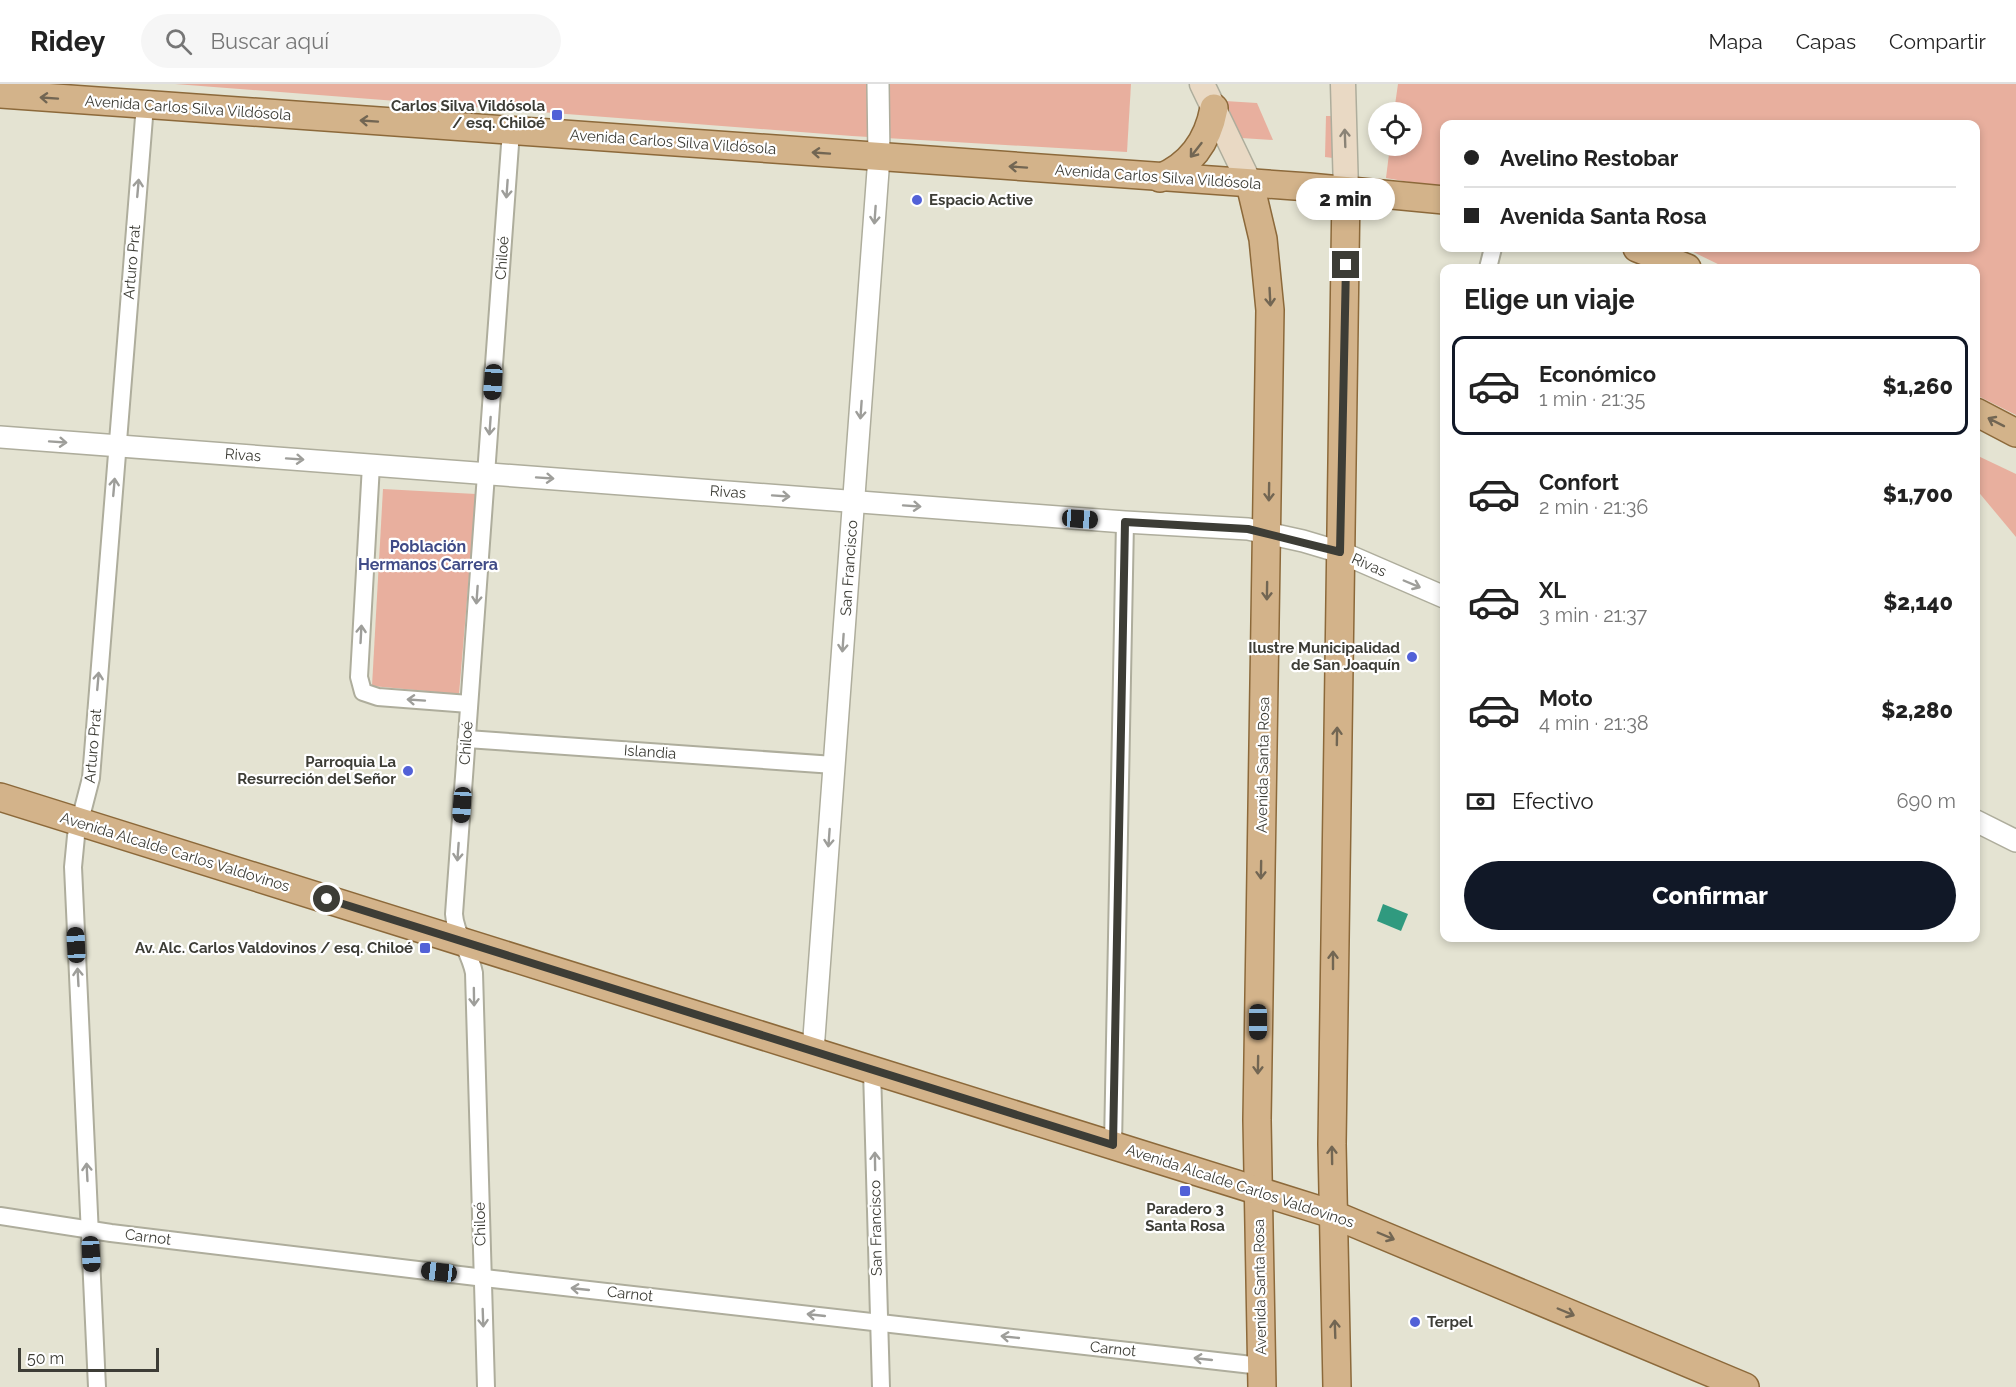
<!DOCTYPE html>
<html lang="es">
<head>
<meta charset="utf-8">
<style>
	:root { --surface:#fff; --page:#f6f6f6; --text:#222; --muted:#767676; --line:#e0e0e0; --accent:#111827 }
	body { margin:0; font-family:Raleway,sans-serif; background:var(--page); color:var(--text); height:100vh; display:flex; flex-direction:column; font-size:22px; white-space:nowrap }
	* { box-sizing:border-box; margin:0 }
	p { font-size:20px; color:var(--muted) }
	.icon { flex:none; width:33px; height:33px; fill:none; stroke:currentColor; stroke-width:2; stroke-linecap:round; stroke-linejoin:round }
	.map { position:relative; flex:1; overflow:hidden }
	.side { position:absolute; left:1440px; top:180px; width:540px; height:678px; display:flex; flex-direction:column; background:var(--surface); border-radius:12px; box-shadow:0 3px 9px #0003 }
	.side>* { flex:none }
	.guide { position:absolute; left:1440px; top:36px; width:540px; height:132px; border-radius:12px; box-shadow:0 3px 9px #0003; display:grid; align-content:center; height:132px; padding:0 24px; background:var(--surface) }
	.buttons { position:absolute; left:1368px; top:18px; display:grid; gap:12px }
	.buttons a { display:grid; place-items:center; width:54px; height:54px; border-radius:50%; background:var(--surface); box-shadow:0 3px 9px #0003; font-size:30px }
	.scale { position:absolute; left:18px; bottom:15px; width:141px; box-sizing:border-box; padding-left:6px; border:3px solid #3d3d36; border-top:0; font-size:16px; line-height:21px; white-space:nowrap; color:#3d3d36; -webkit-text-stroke:4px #fff; paint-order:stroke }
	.end { position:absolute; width:27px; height:27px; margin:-14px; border:8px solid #3d3d36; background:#fff; box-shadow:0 0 0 3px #fff }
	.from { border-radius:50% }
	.bubble { position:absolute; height:42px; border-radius:21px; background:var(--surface); box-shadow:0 3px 9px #0003; font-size:20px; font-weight:800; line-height:42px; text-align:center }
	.car { position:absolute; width:18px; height:36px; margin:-18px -9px; border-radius:8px; box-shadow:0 0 4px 2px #0007; background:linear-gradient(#222 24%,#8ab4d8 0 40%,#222 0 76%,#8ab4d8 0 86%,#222 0) }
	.guide b { display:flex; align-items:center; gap:21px; height:57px; font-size:22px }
	.guide b+b { border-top:2px solid var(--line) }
	.guide i { width:15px; height:15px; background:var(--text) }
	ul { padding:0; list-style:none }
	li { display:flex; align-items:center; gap:18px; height:99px; margin:0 12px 9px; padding:0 12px; border:3px solid transparent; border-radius:12px }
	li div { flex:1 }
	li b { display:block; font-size:22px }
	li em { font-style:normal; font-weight:800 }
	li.on { border-color:var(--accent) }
	li>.icon { width:54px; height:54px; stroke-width:1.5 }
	h2 { padding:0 24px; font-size:27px; line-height:72px }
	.pay { display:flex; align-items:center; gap:15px; height:66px; padding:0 24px; font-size:22px }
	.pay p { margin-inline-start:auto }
	.primary-button { display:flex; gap:12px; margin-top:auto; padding:12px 24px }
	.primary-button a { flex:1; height:69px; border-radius:36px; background:var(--accent); color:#fff; font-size:24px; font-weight:800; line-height:69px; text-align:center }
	header { display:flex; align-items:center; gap:36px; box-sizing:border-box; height:84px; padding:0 30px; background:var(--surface); border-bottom:2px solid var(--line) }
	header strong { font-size:28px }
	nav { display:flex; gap:33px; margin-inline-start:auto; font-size:21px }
	.search { width:420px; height:54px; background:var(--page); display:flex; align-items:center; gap:15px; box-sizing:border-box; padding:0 21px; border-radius:33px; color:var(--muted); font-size:22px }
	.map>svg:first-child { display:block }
</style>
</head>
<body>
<header>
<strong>Ridey</strong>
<div class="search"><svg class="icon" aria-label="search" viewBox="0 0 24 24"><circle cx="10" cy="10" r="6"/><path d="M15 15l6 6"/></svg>Buscar aquí</div>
<nav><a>Mapa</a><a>Capas</a><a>Compartir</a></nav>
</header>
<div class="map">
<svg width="2016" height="1303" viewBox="0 0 2016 1303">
	<rect width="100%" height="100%" fill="#e4e3d2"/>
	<!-- green -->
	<g fill="#e8af9e">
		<path d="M175,0H1131L1127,68L852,52Z"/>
		<path d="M1398,0H2016V331L1976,311V184H1726L1685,164H1976V40H1444V104L1386,94L1390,62H1412V28H1394Z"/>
		<path d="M1225,17L1257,19L1273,56L1241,54Z"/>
		<path d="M1326,32H1334L1333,74L1325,73Z"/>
		<path d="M1976,371L2016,390V453L1976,405Z"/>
		<path d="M383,405L476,410L459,610L372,602Z"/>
	</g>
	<!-- water -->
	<path fill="#309a7f" d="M1383,820L1408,830L1401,847L1377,837Z"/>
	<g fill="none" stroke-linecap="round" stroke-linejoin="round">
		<!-- minor casing -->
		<g stroke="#aead9c" stroke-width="20">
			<g id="minor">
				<path d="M1488,184L1493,164"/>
				<path d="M371,381L359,593L363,608L378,613L469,620"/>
				<path d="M467,655L834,681"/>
				<path d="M872,986L881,1303"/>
				<path d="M1113,1061L1125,438"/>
				<path d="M0,1132L111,1149L493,1195L1261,1282"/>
				<path d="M97,1303L73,783L76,752L91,694L145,21"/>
				<path d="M486,1303L474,889C470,867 455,851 454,830L511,47"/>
			</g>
		</g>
		<!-- tertiary casing -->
		<g stroke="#aead9c" stroke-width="24">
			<g id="tertiary">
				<path d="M0,353L1125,438L1248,445L1303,457L1340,468L1444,513"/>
				<path d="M1976,737L2016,757"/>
				<path d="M813,967L879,73L878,0"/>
			</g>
		</g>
		<!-- secondary casing -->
		<g stroke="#aead9c" stroke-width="27">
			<g id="secondary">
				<path d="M1202,0L1250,100"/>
				<path d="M1343,0L1346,107"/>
			</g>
		</g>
		<!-- primary casing -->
		<g stroke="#8c693a" stroke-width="30">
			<g id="primary">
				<path d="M0,10L1309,103L1444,116"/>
				<path d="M1160,94C1191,81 1208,57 1214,24"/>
				<path d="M1250,100L1263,155L1270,226L1257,1036L1262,1303"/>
				<path d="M1637,164L1687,184"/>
				<path d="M1976,328L2016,349"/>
				<path d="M0,713L1332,1130L1745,1303"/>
				<path d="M1337,1303L1332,1060L1346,107"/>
			</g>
		</g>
		<!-- minor -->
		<use href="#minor" stroke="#fff" stroke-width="16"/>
		<!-- tertiary -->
		<use href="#tertiary" stroke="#fff" stroke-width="21"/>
		<!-- secondary -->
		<use href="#secondary" stroke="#e9d9c4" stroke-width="24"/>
		<!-- primary -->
		<use href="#primary" stroke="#d3b38a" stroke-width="27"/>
	</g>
	<!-- one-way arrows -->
	<defs><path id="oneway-shaft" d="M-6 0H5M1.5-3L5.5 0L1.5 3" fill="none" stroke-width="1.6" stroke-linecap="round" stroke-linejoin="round" transform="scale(1.5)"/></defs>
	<g stroke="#726653">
		<use href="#oneway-shaft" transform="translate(49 14) rotate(-176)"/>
		<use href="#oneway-shaft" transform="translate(369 37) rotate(-176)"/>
		<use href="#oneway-shaft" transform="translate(1196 66) rotate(128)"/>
		<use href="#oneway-shaft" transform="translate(821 69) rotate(-176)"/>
		<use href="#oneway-shaft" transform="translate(1018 83) rotate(-176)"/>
		<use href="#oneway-shaft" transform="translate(1270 213) rotate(87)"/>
		<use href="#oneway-shaft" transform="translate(1996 338) rotate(-153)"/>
		<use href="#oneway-shaft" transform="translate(1269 408) rotate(91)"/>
		<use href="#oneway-shaft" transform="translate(1267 507) rotate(91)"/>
		<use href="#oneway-shaft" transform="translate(1337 652) rotate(-89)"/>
		<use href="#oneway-shaft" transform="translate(1261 786) rotate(91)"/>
		<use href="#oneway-shaft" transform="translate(1333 876) rotate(-90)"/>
		<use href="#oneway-shaft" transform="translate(1258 981) rotate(91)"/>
		<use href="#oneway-shaft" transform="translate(1332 1071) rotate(-91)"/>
		<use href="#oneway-shaft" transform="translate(1386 1152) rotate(23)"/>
		<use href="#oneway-shaft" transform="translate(1566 1228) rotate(23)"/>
		<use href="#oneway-shaft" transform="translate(1335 1245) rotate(-92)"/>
	</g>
	<use stroke="#8a8376" href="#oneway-shaft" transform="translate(1345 54) rotate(-92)"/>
	<g stroke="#9e9e9a">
		<use href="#oneway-shaft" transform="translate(138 104) rotate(-85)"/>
		<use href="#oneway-shaft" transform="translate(507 105) rotate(94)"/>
		<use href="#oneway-shaft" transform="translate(875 131) rotate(94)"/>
		<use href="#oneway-shaft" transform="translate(861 326) rotate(94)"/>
		<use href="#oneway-shaft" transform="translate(490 342) rotate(94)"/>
		<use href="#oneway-shaft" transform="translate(58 358) rotate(4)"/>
		<use href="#oneway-shaft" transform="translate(295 375) rotate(4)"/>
		<use href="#oneway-shaft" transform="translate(545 394) rotate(4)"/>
		<use href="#oneway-shaft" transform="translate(114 403) rotate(-85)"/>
		<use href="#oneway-shaft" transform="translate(781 412) rotate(4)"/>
		<use href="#oneway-shaft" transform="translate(912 422) rotate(4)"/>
		<use href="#oneway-shaft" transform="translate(1412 500) rotate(23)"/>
		<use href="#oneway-shaft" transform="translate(477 511) rotate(94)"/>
		<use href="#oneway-shaft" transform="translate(361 550) rotate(-87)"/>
		<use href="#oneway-shaft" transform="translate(843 559) rotate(94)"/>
		<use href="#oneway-shaft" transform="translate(98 597) rotate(-85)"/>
		<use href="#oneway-shaft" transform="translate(416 616) rotate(-176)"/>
		<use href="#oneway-shaft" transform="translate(829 754) rotate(94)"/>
		<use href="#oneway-shaft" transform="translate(458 768) rotate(94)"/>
		<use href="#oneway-shaft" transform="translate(78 893) rotate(-93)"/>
		<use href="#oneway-shaft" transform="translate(474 913) rotate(89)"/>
		<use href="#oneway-shaft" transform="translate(875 1077) rotate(-91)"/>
		<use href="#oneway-shaft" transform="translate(87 1088) rotate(-93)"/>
		<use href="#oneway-shaft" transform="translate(580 1205) rotate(-174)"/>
		<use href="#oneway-shaft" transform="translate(816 1231) rotate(-174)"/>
		<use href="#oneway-shaft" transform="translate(483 1234) rotate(88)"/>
		<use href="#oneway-shaft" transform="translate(1010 1253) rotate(-174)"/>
		<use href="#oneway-shaft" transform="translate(1203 1275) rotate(-174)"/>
	</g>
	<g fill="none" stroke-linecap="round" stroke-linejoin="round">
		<!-- route -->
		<path stroke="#3d3d36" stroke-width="8" d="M327,815L1113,1061L1125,438L1248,445L1340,468L1346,181"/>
	</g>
	<!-- markers -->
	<g fill="#5261d7" stroke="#fff" stroke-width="2">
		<rect x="551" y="25" width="12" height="12" rx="3"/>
		<circle cx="917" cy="116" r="6"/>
		<circle cx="1412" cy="573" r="6"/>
		<circle cx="408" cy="687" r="6"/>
		<rect x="419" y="858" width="12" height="12" rx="3"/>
		<rect x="1179" y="1101" width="12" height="12" rx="3"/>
		<circle cx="1415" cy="1238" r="6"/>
	</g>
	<g text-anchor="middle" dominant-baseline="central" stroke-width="4.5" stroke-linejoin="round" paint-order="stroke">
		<!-- poi labels -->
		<g font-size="15" font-weight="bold" fill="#3d3d36" stroke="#fff" text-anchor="end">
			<text x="545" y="22">Carlos Silva Vildósola<tspan x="545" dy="17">/ esq. Chiloé</tspan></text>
			<text x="929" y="116" text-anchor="start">Espacio Active</text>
			<text x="1400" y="564">Ilustre Municipalidad<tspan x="1400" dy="17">de San Joaquín</tspan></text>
			<text x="396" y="678">Parroquia La<tspan x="396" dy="17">Resurreción del Señor</tspan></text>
			<text x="413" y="864">Av. Alc. Carlos Valdovinos / esq. Chiloé</text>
			<text x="1185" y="1125" text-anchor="middle">Paradero 3<tspan x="1185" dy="17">Santa Rosa</tspan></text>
			<text x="1427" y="1238" text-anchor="start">Terpel</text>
		</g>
		<!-- street labels -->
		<g font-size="15" fill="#3d3d36" stroke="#fff">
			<text transform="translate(188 24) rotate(4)">Avenida Carlos Silva Vildósola</text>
			<text transform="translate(673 58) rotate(4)">Avenida Carlos Silva Vildósola</text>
			<text transform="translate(1158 93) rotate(4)">Avenida Carlos Silva Vildósola</text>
			<text transform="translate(502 174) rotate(-86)">Chiloé</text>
			<text transform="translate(132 178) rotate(-85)">Arturo Prat</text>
			<text transform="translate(243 371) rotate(4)">Rivas</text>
			<text transform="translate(728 408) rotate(4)">Rivas</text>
			<text transform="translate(1369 481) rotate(24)">Rivas</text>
			<text transform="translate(849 484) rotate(-86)">San Francisco</text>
			<text transform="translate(466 659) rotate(-86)">Chiloé</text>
			<text transform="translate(93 662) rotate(-85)">Arturo Prat</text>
			<text transform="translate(650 668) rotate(4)">Islandia</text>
			<text transform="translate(1263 681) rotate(-89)">Avenida Santa Rosa</text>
			<text transform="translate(175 768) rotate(17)">Avenida Alcalde Carlos Valdovinos</text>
			<text transform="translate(1240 1102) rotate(18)">Avenida Alcalde Carlos Valdovinos</text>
			<text transform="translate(480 1140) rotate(-91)">Chiloé</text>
			<text transform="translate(876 1144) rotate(-91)">San Francisco</text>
			<text transform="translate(148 1153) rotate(7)">Carnot</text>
			<text transform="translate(1260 1203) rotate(-91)">Avenida Santa Rosa</text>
			<text transform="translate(630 1210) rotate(6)">Carnot</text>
			<text transform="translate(1113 1265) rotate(6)">Carnot</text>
		</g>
		<!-- neighbourhood labels -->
		<g font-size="16" font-weight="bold" fill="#404b87" stroke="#fff">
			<text x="428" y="462">Población<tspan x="428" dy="18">Hermanos Carrera</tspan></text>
		</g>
	</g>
</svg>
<div class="buttons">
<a><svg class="icon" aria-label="locate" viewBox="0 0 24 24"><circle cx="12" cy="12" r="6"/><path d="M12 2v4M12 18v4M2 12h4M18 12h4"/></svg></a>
</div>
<div class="scale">50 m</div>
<i class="end from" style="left:327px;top:815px"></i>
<i class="end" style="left:1346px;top:181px"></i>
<div class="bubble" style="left:1296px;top:94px;width:99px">2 min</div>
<i class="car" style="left:493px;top:298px;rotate:184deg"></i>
<i class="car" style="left:1080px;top:435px;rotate:94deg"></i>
<i class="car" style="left:462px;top:721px;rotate:184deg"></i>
<i class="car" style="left:76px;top:861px;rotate:357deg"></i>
<i class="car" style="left:1258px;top:938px;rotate:180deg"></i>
<i class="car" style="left:91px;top:1170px;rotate:177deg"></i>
<i class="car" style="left:439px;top:1188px;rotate:277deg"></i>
<div class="guide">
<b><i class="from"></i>Avelino Restobar</b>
<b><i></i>Avenida Santa Rosa</b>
</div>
<section class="side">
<h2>Elige un viaje</h2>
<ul>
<li class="on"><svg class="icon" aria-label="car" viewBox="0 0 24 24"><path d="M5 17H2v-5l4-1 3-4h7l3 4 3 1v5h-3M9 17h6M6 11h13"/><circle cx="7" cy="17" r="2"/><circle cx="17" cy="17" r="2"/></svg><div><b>Económico</b><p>1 min · 21:35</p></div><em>$1,260</em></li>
<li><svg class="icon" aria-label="car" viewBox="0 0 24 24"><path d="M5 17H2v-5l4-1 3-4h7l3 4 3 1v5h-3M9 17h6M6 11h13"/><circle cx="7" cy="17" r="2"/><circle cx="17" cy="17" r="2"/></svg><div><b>Confort</b><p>2 min · 21:36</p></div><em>$1,700</em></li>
<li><svg class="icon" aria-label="car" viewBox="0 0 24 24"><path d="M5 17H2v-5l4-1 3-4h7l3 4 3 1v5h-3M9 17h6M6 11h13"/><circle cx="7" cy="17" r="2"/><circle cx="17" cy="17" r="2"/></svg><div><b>XL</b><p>3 min · 21:37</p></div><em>$2,140</em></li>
<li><svg class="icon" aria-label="car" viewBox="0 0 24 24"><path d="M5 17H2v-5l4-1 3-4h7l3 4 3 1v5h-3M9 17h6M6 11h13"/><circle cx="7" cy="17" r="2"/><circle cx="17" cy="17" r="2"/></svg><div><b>Moto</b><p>4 min · 21:38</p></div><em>$2,280</em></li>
</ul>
<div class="pay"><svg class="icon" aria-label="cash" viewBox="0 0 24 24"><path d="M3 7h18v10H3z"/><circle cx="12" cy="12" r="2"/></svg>Efectivo<p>690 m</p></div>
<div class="primary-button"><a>Confirmar</a></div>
</section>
</div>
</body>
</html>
